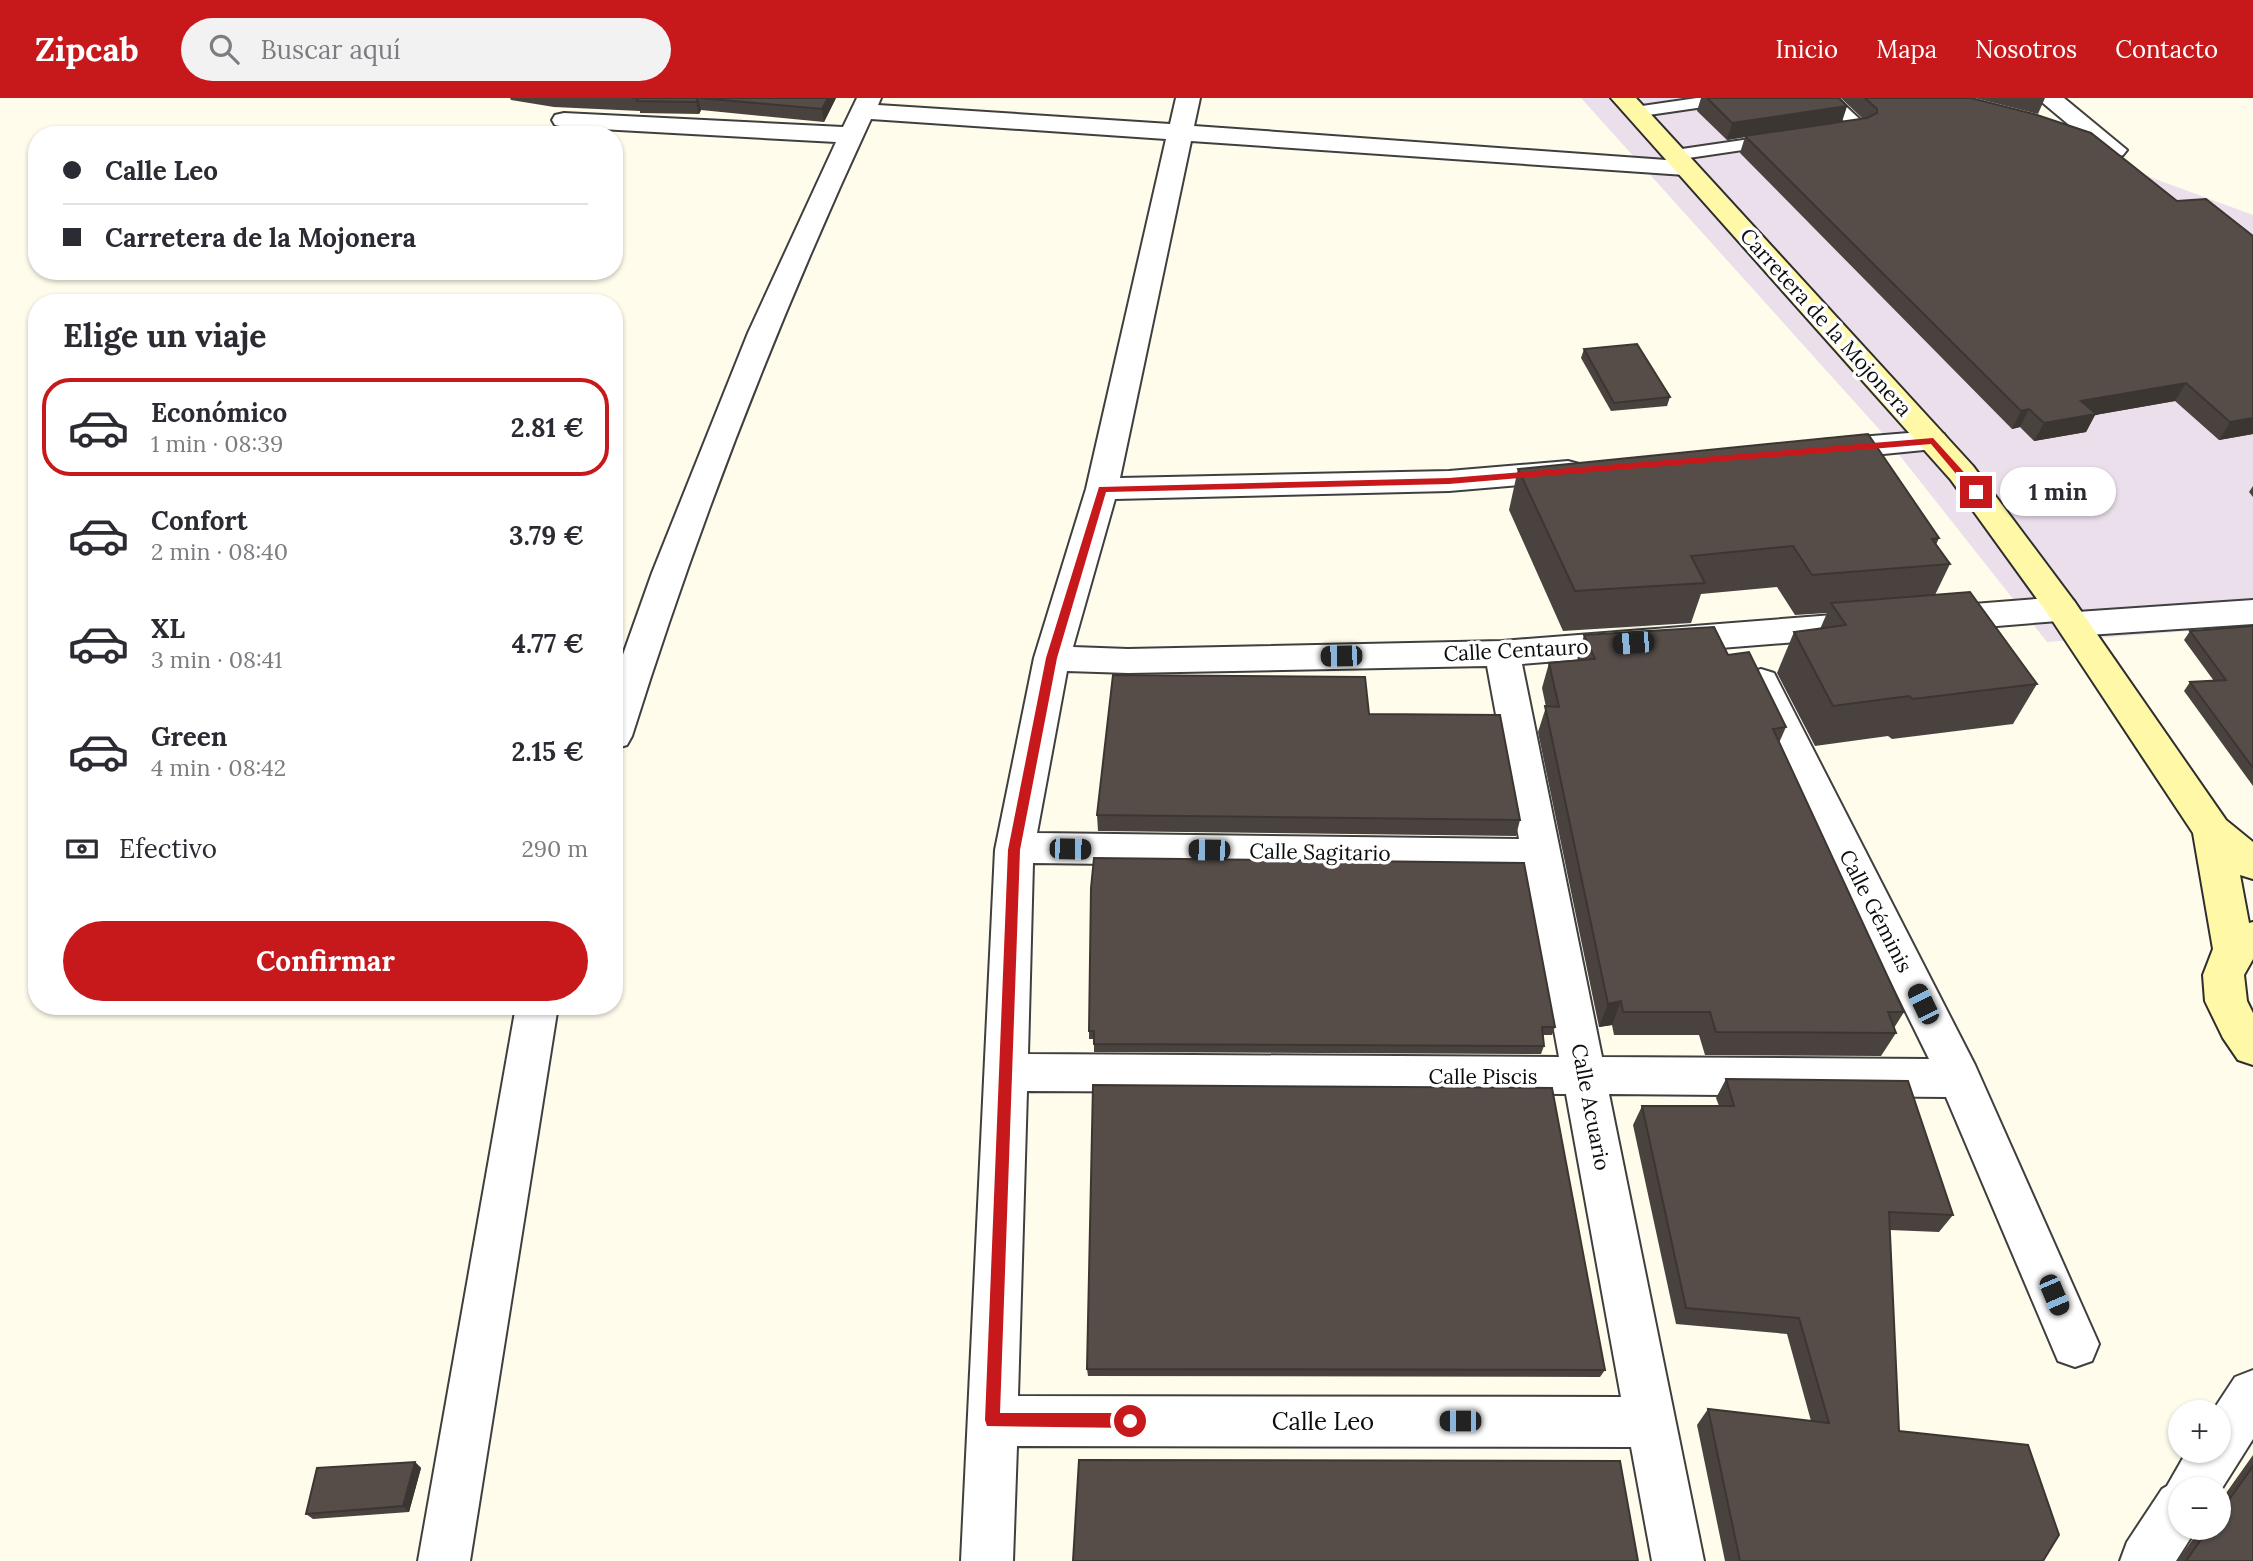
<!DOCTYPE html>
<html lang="es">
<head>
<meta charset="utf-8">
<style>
	:root { --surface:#fff; --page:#f2f2f3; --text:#2b2b33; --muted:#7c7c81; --line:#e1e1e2; --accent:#c7191c }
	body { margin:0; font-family:Lora,serif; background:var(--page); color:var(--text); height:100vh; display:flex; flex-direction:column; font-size:26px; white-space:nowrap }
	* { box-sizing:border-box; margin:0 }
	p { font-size:23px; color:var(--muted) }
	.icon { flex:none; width:38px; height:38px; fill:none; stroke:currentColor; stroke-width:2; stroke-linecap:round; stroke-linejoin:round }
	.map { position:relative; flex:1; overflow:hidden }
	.drawer { position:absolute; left:28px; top:196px; width:595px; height:721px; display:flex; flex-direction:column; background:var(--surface); border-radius:28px; box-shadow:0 2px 5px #0004 }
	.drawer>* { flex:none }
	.banner { position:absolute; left:28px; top:28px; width:595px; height:154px; border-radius:28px; box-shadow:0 2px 5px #0004; display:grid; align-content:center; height:154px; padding:0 35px; background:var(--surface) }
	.fabs { position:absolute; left:2168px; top:1302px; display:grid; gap:14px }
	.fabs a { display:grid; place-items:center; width:63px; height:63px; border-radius:50%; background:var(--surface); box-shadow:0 2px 5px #0004; font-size:35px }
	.end { position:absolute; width:32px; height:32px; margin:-16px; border:9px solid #c7191c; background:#fff; box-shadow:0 0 0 4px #fff }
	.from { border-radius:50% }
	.bubble { position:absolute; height:49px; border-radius:24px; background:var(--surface); box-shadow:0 2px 5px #0004; font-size:23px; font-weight:700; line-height:49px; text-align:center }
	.car { position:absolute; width:21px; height:42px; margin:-21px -10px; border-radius:9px; box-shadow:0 0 5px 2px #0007; background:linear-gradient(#222 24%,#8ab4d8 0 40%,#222 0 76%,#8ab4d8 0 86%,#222 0) }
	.banner b { display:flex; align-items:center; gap:24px; height:66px; font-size:26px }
	.banner b+b { border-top:2px solid var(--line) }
	.banner i { width:18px; height:18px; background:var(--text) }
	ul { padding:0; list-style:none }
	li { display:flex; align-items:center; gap:21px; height:98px; margin:0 14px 10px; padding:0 21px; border:4px solid transparent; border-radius:28px }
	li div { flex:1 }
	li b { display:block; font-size:26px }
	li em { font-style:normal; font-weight:700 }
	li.current { border-color:var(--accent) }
	li>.icon { width:63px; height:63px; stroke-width:1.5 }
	h2 { padding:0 35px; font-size:32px; line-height:84px }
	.pay { display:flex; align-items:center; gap:18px; height:77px; padding:0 35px; font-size:26px }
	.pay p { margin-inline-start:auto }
	.action { display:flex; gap:14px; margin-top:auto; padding:14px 35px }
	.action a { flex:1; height:80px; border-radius:42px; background:var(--accent); color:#fff; font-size:28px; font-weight:700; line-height:80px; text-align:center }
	header { display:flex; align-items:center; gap:42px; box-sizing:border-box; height:98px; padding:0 35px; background:var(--accent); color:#fff }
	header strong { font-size:33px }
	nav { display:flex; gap:38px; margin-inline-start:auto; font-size:24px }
	.search { width:490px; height:63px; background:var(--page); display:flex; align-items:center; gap:18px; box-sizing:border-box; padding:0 24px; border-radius:38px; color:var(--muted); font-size:26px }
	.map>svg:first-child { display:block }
</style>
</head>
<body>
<header>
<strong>Zipcab</strong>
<div class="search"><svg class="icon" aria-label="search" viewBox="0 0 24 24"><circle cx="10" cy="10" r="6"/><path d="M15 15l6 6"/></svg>Buscar aquí</div>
<nav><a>Inicio</a><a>Mapa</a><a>Nosotros</a><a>Contacto</a></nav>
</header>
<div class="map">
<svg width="2253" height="1463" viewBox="0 0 2253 1463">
	<rect width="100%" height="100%" fill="#fffceb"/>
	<!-- industrial -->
	<path fill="#ebdfec" d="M1581,0H1907L2090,57L2253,117V528L2047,544L1878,330Z"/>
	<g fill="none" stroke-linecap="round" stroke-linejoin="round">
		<!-- lane casing -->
		<g stroke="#3f3f3f" stroke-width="4">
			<g id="lane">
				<path d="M1697,0H1739L1731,5L1635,19L1627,14L1635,9Z"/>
				<path d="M1819,0H1837L1869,30L1861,35L1830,38L1828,34L1830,30L1848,27Z"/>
				<path d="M1777,37L1783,38L1786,42L1783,46L1675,62L1666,57L1675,52Z"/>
			</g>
		</g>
		<!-- street casing -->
		<g stroke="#3f3f3f" stroke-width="4">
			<g id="street">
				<path d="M857,0H881L878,7L1170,26L1176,0H1200L1194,28L1694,64L1698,69L1694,74L1685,77L1191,43L1120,380L1449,373L1568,363L1579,366L1584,373L1579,380L1568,383L1449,393L1115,401L1073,549L1128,551L1502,543L1872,514L1884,518L1889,526L1884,534L1872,538L1522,566L1602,959L1929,961L1743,584L1748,575L1761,571L1774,575L1975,967L2099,1246L2092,1263L2075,1269L2058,1263L1946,999L1609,996L1704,1463H1652L1631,1349L1017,1348L1013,1463H961L995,752L1034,560L1086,391L1166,41L871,21C778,222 698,427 632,638L627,647L614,651V582L652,475L748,235L836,44L564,29L555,27L552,22L555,17L564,15L843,29ZM1487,568L1519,741L1037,735L1067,573L1128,575ZM1033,765L1524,771L1559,959L1028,956ZM1027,993L1566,996L1621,1299L1018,1298Z"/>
				<path d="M2037,0H2064L2127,52L2123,57L2114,60L2105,57Z"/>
				<path d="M1933,333L1944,336L1948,343L1944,350L1823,362L1812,359L1807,352L1812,345L1823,342Z"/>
				<path d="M2062,499L2074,503L2079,511L2077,514L2253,502V526L2073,538L2061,534L2056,526L2058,523L1935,533L1923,529L1918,521L1923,513L1935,509Z"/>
				<path d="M516,908H558L470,1463H418Z"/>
				<path d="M2253,1272V1341L2219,1395V1391H2180V1430H2197L2176,1463H2120L2127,1444L2162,1391L2167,1388L2187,1353H2219V1314H2212L2235,1279Z"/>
			</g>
		</g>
		<!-- secondary casing -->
		<g stroke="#2e2e2e" stroke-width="4">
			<path id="secondary" d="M1611,0H1636L1973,368L2074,503L2226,722L2253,744V781L2240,777L2249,825L2253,824V861L2244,877L2247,903L2253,915V967L2238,962L2223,940L2205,903L2203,877L2213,851L2193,735L2050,519L1951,382Z"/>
		</g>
		<!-- lane -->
		<use href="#lane" fill="#fff" fill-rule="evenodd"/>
		<!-- street -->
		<use href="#street" fill="#fff" fill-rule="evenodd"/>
		<!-- secondary -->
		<use href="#secondary" fill="#fff8a6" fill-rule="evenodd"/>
	</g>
	<!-- wall -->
	<g fill="#4a423e">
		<path d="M510,0H836L824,24L701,12L699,16L640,15V13L554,9L511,2Z"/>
		<path d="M1701,0H1839L1847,8L1842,24L1863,21L1841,0H1971L2177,103L2253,138V336L2219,342L2175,303L2095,317L2086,334L2034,343L2020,329L2012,331L1740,55L1745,39L1727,42L1697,13Z"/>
		<path d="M1975,0H2045L2038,16Z"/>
		<path d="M1584,251L1670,299L1667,308L1611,313L1581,260Z"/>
		<path d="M1518,371L1939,440L1936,447L1950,466L1935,497L2037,586L2013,626L1892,641L1888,638L1815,648L1777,575L1794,534L1820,531L1827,515L1795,517L1777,489L1701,496L1691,525L1563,533L1509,412Z"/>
		<path d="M2253,388V399L2249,394Z"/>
		<path d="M2253,528V688L2184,593L2190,584L2214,583L2184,542L2190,533Z"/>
		<path d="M1584,537L1728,557L1786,629L1779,645L1904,914L1894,930L1896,935L1881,958L1705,957L1699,937H1614L1612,927L1599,929L1538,634L1546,609L1542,590L1549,565L1577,562Z"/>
		<path d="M1369,616L1520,722L1516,738L1098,733L1097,717Z"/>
		<path d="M1555,929L1552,937H1543L1544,948L1541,956L1094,954V941H1089V933Z"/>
		<path d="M1726,981L1953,1117L1939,1134L1890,1132L1899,1333L2043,1463H1725L1697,1327L1708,1311L1811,1323L1787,1236L1676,1226L1633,1027L1642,1008H1719L1716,1000Z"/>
		<path d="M1087,1271L1605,1272L1600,1279L1088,1278Z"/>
		<path d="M2253,1357V1463H2177L2201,1430H2219V1405Z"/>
		<path d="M415,1364L421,1370L409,1414L313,1421L306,1416Z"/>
	</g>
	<!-- shaded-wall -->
	<g fill="#3c3632">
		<path d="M698,0L701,12L699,16L696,4Z"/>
		<path d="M828,0H836L824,24L822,11Z"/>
		<path d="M1847,8L1841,25L1745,38V39L1727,42L1732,25Z"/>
		<path d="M2186,285L2175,303L2095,317L2086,334L2034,343L2044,325L2081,303Z"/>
		<path d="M2029,311L2020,329L2012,331L2021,313Z"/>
		<path d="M2253,320V336L2219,342L2230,324Z"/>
		<path d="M1621,903L1612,927L1599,929L1608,906Z"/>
		<path d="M415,1364L421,1370L409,1414L403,1408Z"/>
	</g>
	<!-- building -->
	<g fill="#564d48" stroke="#3c3632" stroke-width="2">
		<path d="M633,0H698L696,4L637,3L638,0Z"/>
		<path d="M700,0H828L822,11Z"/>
		<path d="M1707,0H1839L1847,8L1732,25Z"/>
		<path d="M1865,0H1971L2034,16L2091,35L2177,103L2206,101L2253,138V320L2230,324L2186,285L2081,303L2096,316L2044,325L2029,311L2021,313L1745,38L1867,20L1877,15V11Z"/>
		<path d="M1637,246L1670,299L1614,305L1584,251Z"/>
		<path d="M1868,336L1939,440L1932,441L1950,466L1812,477L1793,448L1691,458L1705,485L1575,493L1518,371Z"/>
		<path d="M1970,494L2037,586L1913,601L1909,598L1833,608L1794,534L1846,527L1831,505Z"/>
		<path d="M2253,528V670L2190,584L2226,582L2190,533Z"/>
		<path d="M1714,529L1728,557L1749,554L1786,629L1773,631L1904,914H1888L1896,935L1716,934L1710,914H1623L1621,903L1608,906L1545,608L1559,609L1549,565L1595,561L1584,537Z"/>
		<path d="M1113,577L1365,579L1369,616L1500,617L1520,722L1097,717Z"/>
		<path d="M1094,760L1524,765L1555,929H1542L1544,948L1094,946V933H1089L1091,790Z"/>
		<path d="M1726,981L1908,983L1953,1117L1889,1114L1899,1333L2028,1347L2059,1437L2043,1463H1740L1708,1311L1829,1325L1799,1220L1686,1210L1642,1008H1734Z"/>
		<path d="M1093,987L1552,990L1605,1272L1087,1271Z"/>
		<path d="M1079,1362L1620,1363L1638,1463H1073Z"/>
		<path d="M415,1364L403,1408L306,1416L317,1370Z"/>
		<path d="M2253,1368V1463H2186L2209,1430H2219V1416Z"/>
	</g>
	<!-- route -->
	<path fill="#c7191c" d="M1933,340L1980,392V396H1973L1931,346L1449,386L1106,394L1057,560L1020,752L1000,1315H1130L1135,1318L1138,1323L1135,1328L1130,1330L987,1328L985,1322L1008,752L1046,560L1099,389L1449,380Z"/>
	<g text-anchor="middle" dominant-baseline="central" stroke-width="7" stroke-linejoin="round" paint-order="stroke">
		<!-- street labels -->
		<g font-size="21" fill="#0c0c0c" stroke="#fff">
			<text transform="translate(1826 224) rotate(48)">Carretera de la Mojonera</text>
			<text transform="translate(1516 552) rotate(-3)">Calle Centauro</text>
			<text transform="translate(1320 754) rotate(1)">Calle Sagitario</text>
			<text transform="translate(1876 813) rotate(63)">Calle Géminis</text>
			<text x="1483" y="978">Calle Piscis</text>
			<text transform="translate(1591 1009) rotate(79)">Calle Acuario</text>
		</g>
		<!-- near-street labels -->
		<g font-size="24" fill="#0c0c0c" stroke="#fff">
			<text x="1323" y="1323">Calle Leo</text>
		</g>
	</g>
</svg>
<div class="fabs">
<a>+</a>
<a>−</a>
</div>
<i class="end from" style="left:1130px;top:1323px"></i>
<i class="end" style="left:1976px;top:394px"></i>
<div class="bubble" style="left:2000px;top:369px;width:116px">1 min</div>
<i class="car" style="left:1633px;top:545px;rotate:265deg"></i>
<i class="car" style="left:1341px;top:558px;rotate:269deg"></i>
<i class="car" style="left:1070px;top:751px;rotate:91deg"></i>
<i class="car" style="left:1209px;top:752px;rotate:271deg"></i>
<i class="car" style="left:1923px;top:906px;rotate:334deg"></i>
<i class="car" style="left:2054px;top:1197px;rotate:157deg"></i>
<i class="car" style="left:1460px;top:1323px;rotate:270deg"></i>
<div class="banner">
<b><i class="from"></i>Calle Leo</b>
<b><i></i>Carretera de la Mojonera</b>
</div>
<section class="drawer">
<h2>Elige un viaje</h2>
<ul>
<li class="current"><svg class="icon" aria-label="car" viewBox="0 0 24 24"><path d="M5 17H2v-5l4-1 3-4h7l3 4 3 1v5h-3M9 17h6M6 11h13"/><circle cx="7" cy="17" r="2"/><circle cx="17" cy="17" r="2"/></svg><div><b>Económico</b><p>1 min · 08:39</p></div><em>2.81 €</em></li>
<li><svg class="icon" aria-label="car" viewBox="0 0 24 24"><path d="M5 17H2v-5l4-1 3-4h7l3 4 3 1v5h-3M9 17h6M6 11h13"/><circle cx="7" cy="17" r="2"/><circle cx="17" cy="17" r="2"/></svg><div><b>Confort</b><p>2 min · 08:40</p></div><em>3.79 €</em></li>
<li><svg class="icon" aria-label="car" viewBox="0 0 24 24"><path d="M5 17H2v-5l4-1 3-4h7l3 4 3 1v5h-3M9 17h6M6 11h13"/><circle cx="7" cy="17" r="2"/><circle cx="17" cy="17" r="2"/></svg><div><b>XL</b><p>3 min · 08:41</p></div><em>4.77 €</em></li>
<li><svg class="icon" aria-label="car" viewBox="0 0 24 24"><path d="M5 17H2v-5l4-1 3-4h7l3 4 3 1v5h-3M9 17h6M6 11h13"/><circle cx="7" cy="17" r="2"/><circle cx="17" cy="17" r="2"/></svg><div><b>Green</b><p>4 min · 08:42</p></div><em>2.15 €</em></li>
</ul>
<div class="pay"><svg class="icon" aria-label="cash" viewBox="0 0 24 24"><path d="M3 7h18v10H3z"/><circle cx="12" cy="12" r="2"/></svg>Efectivo<p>290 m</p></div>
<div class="action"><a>Confirmar</a></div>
</section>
</div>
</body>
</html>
